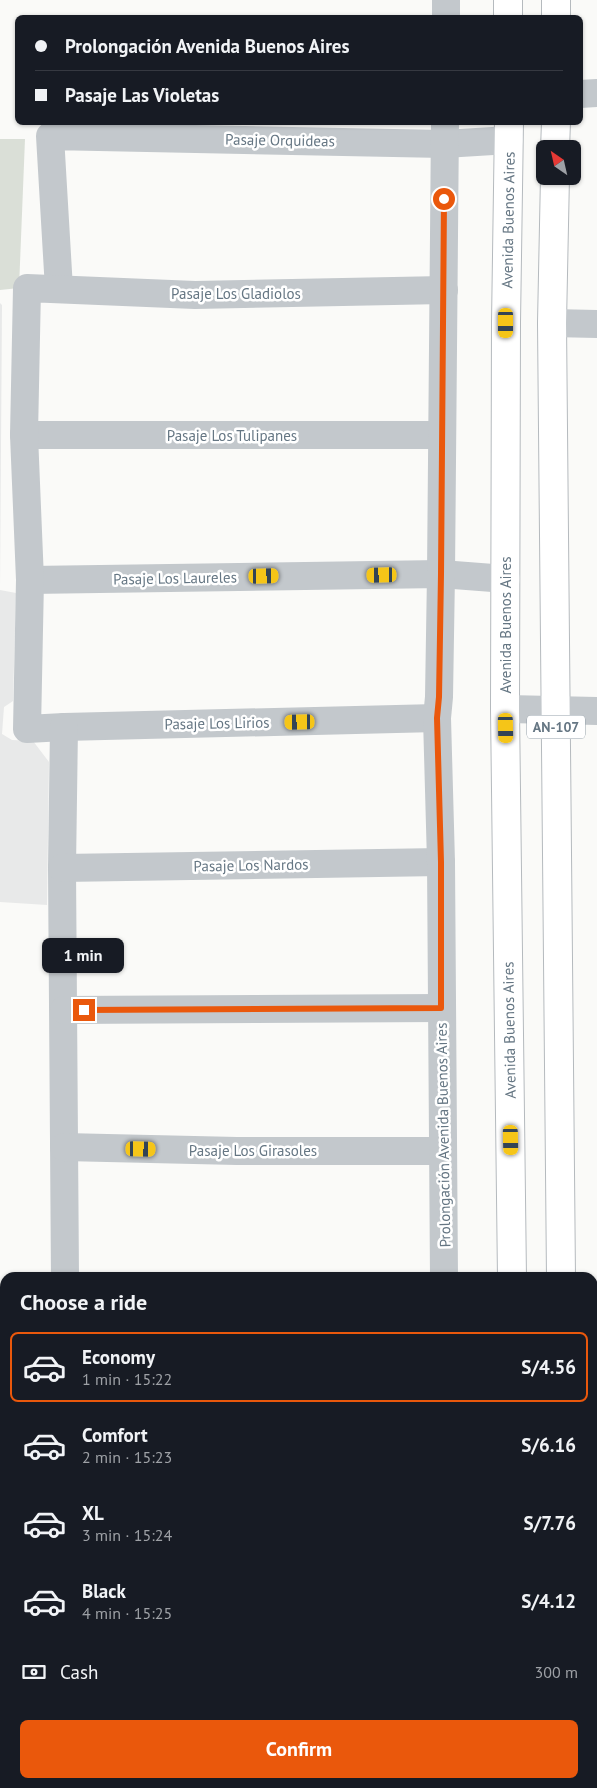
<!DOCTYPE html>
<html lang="en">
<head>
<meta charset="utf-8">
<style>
	:root { --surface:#171b24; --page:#20242c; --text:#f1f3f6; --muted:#9ea1a6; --line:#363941; --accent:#ea580c }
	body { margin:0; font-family:"PT Sans",sans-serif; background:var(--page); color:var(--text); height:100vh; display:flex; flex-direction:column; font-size:19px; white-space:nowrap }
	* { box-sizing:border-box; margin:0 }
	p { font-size:16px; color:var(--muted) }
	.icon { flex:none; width:28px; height:28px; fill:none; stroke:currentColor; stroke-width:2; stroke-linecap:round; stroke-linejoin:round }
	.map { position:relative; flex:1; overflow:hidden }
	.side { position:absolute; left:0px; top:1272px; width:598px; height:516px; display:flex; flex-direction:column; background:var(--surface); border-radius:15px 15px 0 0; box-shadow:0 1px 4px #0004 }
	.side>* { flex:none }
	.guide { position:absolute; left:15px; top:15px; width:568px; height:110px; border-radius:8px; box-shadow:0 1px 4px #0004; display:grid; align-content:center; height:110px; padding:0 20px; background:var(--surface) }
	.needle { width:32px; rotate:326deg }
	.buttons { position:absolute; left:536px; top:140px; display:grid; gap:10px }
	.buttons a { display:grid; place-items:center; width:45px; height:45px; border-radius:8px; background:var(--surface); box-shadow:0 1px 4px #0004; font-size:25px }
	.end { position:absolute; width:22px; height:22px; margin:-11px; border:6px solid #ea580c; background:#fff; box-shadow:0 0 0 2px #fff }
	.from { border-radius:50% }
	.bubble { position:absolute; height:35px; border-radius:8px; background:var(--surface); box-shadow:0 1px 4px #0004; font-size:16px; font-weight:600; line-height:35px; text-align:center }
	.car { position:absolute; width:15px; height:30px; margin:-15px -8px; border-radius:6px; box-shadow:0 0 4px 1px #0007; background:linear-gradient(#f5c518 24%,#345 0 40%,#f5c518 0 76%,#345 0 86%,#f5c518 0) }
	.guide b { display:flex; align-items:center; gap:18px; height:48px; font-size:19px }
	.guide b+b { border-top:1px solid var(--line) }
	.guide i { width:12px; height:12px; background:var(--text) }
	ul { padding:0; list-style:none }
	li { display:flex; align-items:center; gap:15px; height:70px; margin:0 10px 8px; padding:0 10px; border:2px solid transparent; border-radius:8px }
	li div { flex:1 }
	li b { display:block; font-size:19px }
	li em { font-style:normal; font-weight:600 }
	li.current { border-color:var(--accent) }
	li>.icon { width:45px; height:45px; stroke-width:1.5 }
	h2 { padding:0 20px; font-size:22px; line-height:60px }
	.pay { display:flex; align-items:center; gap:12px; height:55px; padding:0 20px; font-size:19px }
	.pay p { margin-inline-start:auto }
	.primary-button { display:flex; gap:10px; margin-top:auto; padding:10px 20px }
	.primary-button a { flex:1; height:58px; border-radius:8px; background:var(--accent); color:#fff; font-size:20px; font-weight:600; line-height:58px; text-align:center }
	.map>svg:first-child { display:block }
</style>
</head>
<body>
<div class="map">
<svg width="597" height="1788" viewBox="0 0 597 1788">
	<rect width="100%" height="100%" fill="#fafaf8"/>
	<!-- built -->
	<path fill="#e8e9e9" d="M0,303L2,305L0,590L16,593L13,701L4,707L2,734L12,740L33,741L49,762L47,905L0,902Z"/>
	<!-- green -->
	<g fill="#dadfd7">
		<path d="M0,139H25L19,288L0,290Z"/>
		<path d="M90,1784H175L176,1788H91Z"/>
	</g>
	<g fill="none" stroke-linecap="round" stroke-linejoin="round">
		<!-- secondary casing -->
		<g stroke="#b3babf" stroke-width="30">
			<path id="secondary" d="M592,1522L597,1521"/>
		</g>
		<!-- primary casing -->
		<g stroke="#b5babe" stroke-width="30">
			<g id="primary">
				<path d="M508,0V18"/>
				<path d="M556,18V0"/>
				<path d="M509,122L506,323L505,709L512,1278"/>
				<path d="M555,149L556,122"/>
				<path d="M555,176L552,323L561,1278"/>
				<path d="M592,1601L597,1612"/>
				<path d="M522,1784V1788"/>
				<path d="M563,1788V1784"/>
			</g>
		</g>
		<!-- minor -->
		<g stroke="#c3c8cc" stroke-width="28">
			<path d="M580,94L597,93"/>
			<path d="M59,289L50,136L444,144L509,140"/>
			<path d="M552,323L597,324"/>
			<path d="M24,435H441"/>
			<path d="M30,580L441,574L506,579"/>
			<path d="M505,709L597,711"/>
			<path d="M437,718L64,727L27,729L30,580L24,435L27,288L195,295L444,290"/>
			<path d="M64,727L62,868L65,1278"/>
			<path d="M62,868L441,862"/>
			<path d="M64,1010L441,1008"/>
			<path d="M64,1147L237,1151H443"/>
			<path d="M0,1617L5,1642"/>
			<path d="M34,1784L35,1788"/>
			<path d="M235,1788L241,1784"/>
		</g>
		<!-- tertiary -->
		<g stroke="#c3c8cc" stroke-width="28">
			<path d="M446,18V0"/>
			<path d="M444,1278L441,862L437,718L439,697L441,574L445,122"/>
		</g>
		<!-- secondary -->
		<use href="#secondary" stroke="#fff" stroke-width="28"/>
		<!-- primary -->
		<use href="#primary" stroke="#fff" stroke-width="28"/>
	</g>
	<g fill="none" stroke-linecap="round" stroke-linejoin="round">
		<!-- route -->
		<path stroke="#ea580c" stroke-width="6" d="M84,1010L441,1008V862L437,718L439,697L441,574L444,199"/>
	</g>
	<g text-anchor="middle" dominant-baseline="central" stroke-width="5" stroke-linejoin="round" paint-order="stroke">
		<!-- shield labels -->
		<rect fill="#fff" stroke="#939fa8" stroke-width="1" x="527" y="715.5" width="58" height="23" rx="4"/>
		<g font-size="14" font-weight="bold" fill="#657683">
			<text x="556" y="727">AN-107</text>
		</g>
		<!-- street labels -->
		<g font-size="15" fill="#657683" stroke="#fff">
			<text transform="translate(280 140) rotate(1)">Pasaje Orquideas</text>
			<text transform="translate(508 220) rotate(-89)">Avenida Buenos Aires</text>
			<text x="236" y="293">Pasaje Los Gladiolos</text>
			<text x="232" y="435">Pasaje Los Tulipanes</text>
			<text transform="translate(175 578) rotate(-1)">Pasaje Los Laureles</text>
			<text transform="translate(505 625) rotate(-90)">Avenida Buenos Aires</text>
			<text transform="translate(217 723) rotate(-1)">Pasaje Los Lirios</text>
			<text transform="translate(251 865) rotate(-1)">Pasaje Los Nardos</text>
			<text transform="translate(509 1030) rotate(-91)">Avenida Buenos Aires</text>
			<text transform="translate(443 1135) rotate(-91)">Prolongación Avenida Buenos Aires</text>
			<text x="253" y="1150">Pasaje Los Girasoles</text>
		</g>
	</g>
</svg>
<div class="buttons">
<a><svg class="needle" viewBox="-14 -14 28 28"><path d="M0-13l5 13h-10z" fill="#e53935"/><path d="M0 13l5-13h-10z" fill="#9ea1a6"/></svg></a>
</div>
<i class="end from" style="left:444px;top:199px"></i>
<i class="end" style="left:84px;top:1010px"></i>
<div class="bubble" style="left:42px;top:938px;width:82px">1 min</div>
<i class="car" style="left:506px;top:323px;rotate:180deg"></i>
<i class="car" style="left:382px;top:575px;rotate:269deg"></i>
<i class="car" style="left:264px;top:576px;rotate:89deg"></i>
<i class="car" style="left:300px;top:722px;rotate:269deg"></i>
<i class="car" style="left:506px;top:728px;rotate:179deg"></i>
<i class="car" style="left:511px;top:1140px;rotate:179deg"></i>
<i class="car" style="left:141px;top:1149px;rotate:91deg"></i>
<div class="guide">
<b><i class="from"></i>Prolongación Avenida Buenos Aires</b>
<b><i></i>Pasaje Las Violetas</b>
</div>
<section class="side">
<h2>Choose a ride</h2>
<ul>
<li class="current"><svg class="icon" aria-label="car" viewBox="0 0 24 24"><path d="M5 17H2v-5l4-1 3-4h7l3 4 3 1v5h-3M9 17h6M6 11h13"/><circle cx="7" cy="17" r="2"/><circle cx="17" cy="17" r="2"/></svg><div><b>Economy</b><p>1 min · 15:22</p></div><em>S/4.56</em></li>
<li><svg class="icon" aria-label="car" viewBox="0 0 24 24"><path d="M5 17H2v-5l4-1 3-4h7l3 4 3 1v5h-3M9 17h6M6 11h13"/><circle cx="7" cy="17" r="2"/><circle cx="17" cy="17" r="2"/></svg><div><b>Comfort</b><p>2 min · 15:23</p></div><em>S/6.16</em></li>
<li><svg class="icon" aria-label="car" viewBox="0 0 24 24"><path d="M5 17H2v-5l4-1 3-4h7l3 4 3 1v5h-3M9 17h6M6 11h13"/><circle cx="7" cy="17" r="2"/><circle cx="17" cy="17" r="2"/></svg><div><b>XL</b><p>3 min · 15:24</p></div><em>S/7.76</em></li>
<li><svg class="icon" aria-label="car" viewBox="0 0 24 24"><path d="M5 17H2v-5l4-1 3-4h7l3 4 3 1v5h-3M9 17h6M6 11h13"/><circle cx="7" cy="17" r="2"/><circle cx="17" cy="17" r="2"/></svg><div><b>Black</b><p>4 min · 15:25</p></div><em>S/4.12</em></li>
</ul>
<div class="pay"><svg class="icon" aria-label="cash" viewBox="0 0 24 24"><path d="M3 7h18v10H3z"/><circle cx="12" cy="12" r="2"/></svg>Cash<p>300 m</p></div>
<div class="primary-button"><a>Confirm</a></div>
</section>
</div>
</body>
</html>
